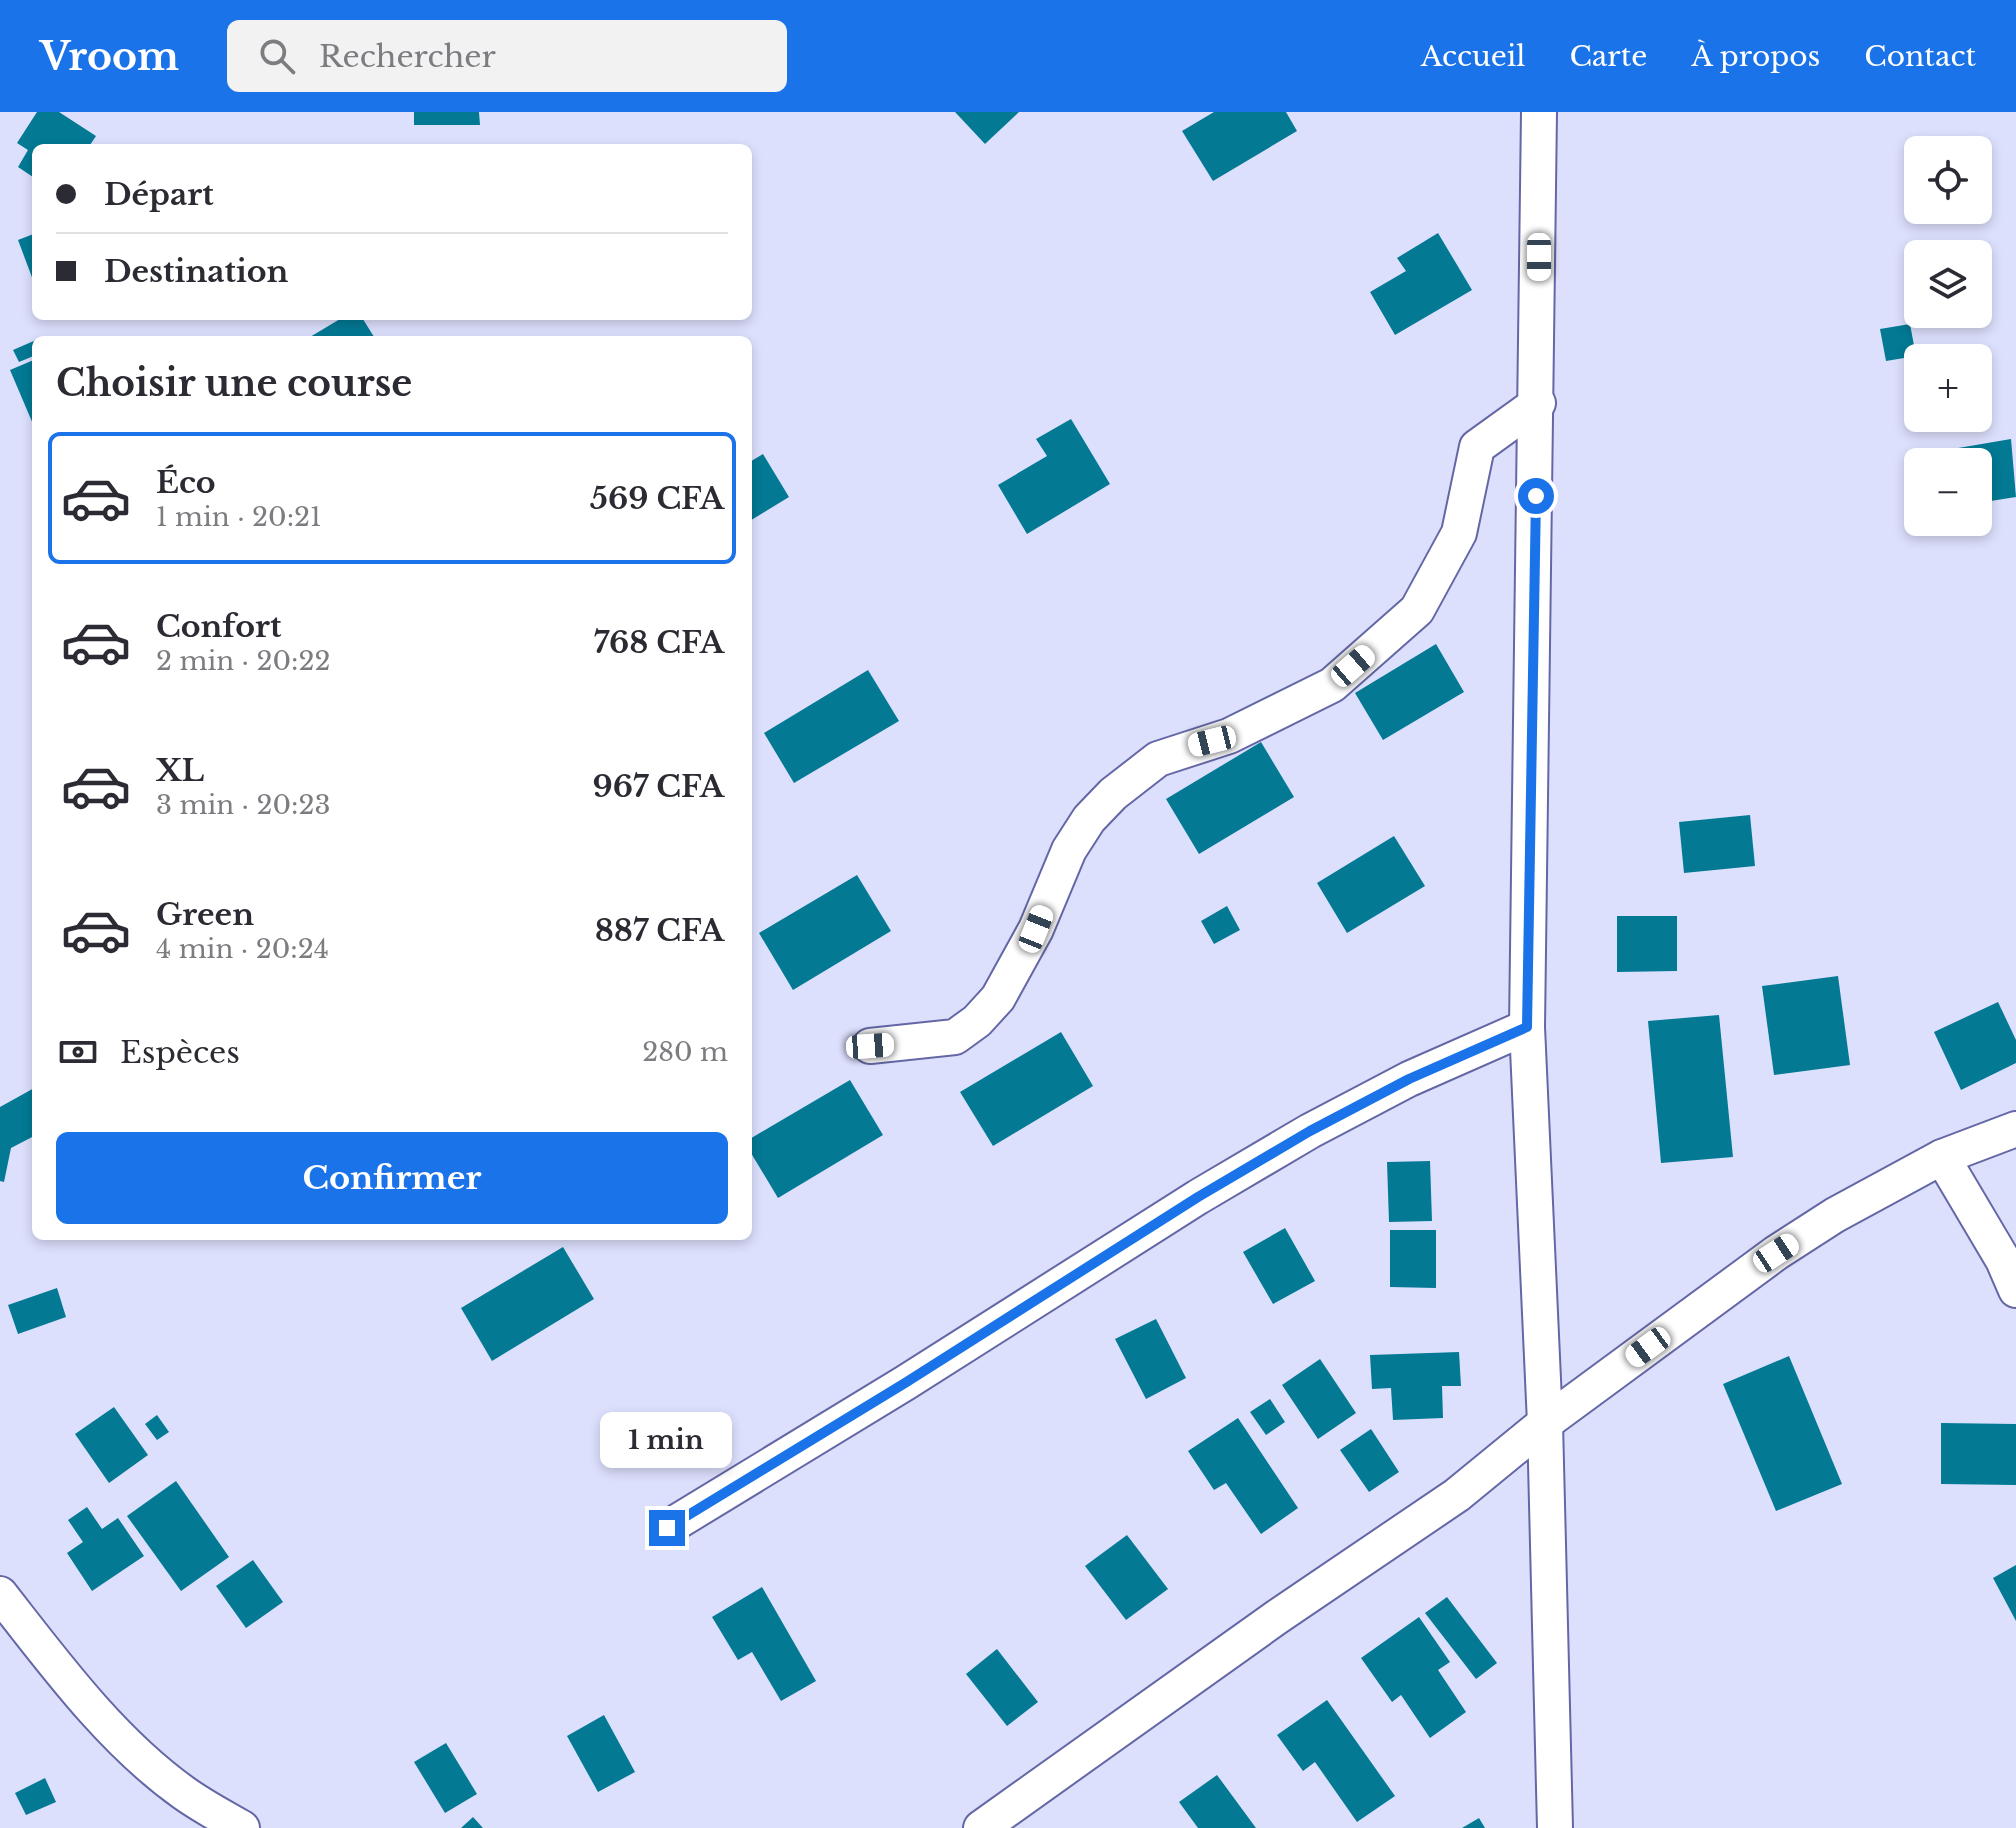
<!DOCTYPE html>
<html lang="fr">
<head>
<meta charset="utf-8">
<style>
	:root { --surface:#fff; --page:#f2f2f3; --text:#2b2b33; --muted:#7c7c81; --line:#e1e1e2; --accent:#1a73e8 }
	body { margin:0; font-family:"Libre Baskerville",serif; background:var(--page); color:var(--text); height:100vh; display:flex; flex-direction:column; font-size:30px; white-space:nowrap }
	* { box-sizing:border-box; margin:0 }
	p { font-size:26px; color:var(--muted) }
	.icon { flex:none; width:44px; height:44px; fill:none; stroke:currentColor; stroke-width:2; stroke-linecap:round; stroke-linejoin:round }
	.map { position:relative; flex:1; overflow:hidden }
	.details { position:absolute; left:32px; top:224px; width:720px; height:904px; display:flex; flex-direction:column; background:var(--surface); border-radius:12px; box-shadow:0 4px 12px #0003 }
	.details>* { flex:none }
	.guide { position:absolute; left:32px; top:32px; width:720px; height:176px; border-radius:12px; box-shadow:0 4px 12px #0003; display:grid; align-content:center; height:176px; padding:0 24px; background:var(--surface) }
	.tools { position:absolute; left:1904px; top:24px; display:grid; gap:16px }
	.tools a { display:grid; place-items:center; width:88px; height:88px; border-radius:12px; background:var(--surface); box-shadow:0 4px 12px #0003; font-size:40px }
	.end { position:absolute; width:36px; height:36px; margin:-18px; border:10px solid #1a73e8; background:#fff; box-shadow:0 0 0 4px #fff }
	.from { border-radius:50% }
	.bubble { position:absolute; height:56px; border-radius:12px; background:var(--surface); box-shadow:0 4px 12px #0003; font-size:26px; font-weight:700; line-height:56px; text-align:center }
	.car { position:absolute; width:24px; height:48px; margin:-24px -12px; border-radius:10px; box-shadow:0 0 6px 2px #0007; background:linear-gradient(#fff 24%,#345 0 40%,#fff 0 76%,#345 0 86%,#fff 0) }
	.guide b { display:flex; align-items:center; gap:28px; height:76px; font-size:30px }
	.guide b+b { border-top:2px solid var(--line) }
	.guide i { width:20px; height:20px; background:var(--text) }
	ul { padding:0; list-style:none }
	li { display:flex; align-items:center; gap:24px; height:132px; margin:0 16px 12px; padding:0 8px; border:4px solid transparent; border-radius:12px }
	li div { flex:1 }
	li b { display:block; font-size:30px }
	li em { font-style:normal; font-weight:700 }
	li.on { border-color:var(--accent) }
	li>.icon { width:72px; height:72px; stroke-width:1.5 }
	h2 { padding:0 24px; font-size:36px; line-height:96px }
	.pay { display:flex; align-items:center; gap:20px; height:88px; padding:0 24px; font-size:30px }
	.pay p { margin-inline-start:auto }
	.primary-button { display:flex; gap:16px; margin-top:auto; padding:16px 24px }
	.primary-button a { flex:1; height:92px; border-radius:12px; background:var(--accent); color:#fff; font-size:32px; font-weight:700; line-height:92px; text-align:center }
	header { display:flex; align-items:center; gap:48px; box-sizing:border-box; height:112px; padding:0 40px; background:var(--accent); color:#fff }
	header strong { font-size:38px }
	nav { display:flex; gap:44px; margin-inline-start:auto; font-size:28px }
	.search { width:560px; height:72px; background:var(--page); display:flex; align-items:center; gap:20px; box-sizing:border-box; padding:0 28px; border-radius:12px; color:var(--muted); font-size:30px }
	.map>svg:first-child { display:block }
</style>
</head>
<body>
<header>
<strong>Vroom</strong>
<div class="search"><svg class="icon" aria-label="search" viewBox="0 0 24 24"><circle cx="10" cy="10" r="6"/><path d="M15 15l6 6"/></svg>Rechercher</div>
<nav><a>Accueil</a><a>Carte</a><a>À propos</a><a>Contact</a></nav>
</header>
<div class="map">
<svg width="2016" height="1716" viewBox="0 0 2016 1716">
	<rect width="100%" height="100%" fill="#dde0fd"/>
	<!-- building -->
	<g fill="#037994">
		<path d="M37,0H59L96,24L88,36H36V67L18,55L28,38L17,31Z"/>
		<path d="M414,0H479L480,13H414Z"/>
		<path d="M955,0H1019L985,32Z"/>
		<path d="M1214,0H1286L1297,19L1213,69L1182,19Z"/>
		<path d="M36,121V176L18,128Z"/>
		<path d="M1438,121L1472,178L1395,223L1370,180L1406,159L1397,146Z"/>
		<path d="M1978,169L1988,172L1984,187L1978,185Z"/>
		<path d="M345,204H361L376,228H305Z"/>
		<path d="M1910,212L1916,244L1886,249L1880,217Z"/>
		<path d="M36,228V243L19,250L13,238Z"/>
		<path d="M36,247V311L33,312L10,258Z"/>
		<path d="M1071,307L1110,372L1027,422L998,373L1047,344L1036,327Z"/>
		<path d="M2011,327L2016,385L1978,391V350H1924L1923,342Z"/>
		<path d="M763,342L789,385L748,410V351Z"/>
		<path d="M1436,532L1464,580L1383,628L1355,581Z"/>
		<path d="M868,558L899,609L794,671L764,621Z"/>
		<path d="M1261,630L1294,685L1199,742L1166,687Z"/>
		<path d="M1750,703L1755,754L1684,761L1679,710Z"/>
		<path d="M1394,724L1425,774L1347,821L1317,771Z"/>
		<path d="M857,763L891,819L793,878L759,821Z"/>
		<path d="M1227,794L1240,818L1214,832L1201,809Z"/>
		<path d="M1617,804H1677V859L1617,860Z"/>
		<path d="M1838,864L1850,953L1774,963L1762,874Z"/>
		<path d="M1998,890L2016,928V951L1961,978L1934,920Z"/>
		<path d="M1719,903L1733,1045L1661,1051L1648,909Z"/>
		<path d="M1061,920L1093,974L993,1034L960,980Z"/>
		<path d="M850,968L883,1023L778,1086L748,1036V1028Z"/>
		<path d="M36,975V1023L11,1036L4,1070L0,1069V995Z"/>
		<path d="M1430,1049L1432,1109L1389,1110L1387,1050Z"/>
		<path d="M1285,1116L1315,1169L1273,1192L1243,1140Z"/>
		<path d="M1390,1118H1436V1176L1390,1175Z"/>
		<path d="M563,1135L594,1187L492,1249L461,1196Z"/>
		<path d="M57,1176L66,1205L18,1222L8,1193Z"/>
		<path d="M1156,1207L1186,1266L1146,1287L1115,1227Z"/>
		<path d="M1459,1240L1461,1274H1442L1443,1306L1393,1308L1391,1276L1372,1277L1370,1243Z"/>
		<path d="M1789,1244L1842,1372L1776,1399L1723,1272Z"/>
		<path d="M1320,1247L1356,1301L1318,1327L1282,1273Z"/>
		<path d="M1270,1287L1285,1310L1266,1323L1250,1300Z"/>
		<path d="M114,1295L148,1343L109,1371L75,1322Z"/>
		<path d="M157,1303L169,1320L157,1328L145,1312Z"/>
		<path d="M1238,1306L1298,1396L1261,1422L1226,1371L1214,1378L1188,1339Z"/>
		<path d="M1941,1311L2016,1312V1373L1941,1372Z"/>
		<path d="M1371,1317L1399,1360L1369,1380L1340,1338Z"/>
		<path d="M176,1369L229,1445L181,1479L127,1404Z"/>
		<path d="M87,1395L102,1417L118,1406L144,1444L92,1479L67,1441L83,1430L68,1408Z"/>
		<path d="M1127,1423L1168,1477L1126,1508L1085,1454Z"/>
		<path d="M253,1448L283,1490L246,1516L216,1474Z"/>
		<path d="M2016,1453V1509L1993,1466Z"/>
		<path d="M762,1475L816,1569L781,1589L752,1540L738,1548L712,1505Z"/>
		<path d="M1447,1485L1497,1551L1476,1567L1425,1501Z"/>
		<path d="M1419,1505L1450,1550L1438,1558L1466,1600L1430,1626L1401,1583L1392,1590L1361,1546Z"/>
		<path d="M997,1537L1038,1590L1007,1614L966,1562Z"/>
		<path d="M1327,1588L1395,1684L1357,1710L1315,1650L1303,1659L1277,1623Z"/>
		<path d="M604,1603L635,1660L598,1680L567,1624Z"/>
		<path d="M446,1631L477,1682L445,1701L414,1650Z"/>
		<path d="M1217,1663L1256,1716H1198L1179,1690Z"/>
		<path d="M45,1666L56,1690L26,1703L15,1681Z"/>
		<path d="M473,1705L483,1716H461Z"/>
		<path d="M1479,1706L1485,1716H1462Z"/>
	</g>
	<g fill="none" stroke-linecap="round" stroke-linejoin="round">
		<!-- street casing -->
		<g stroke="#6467a5" stroke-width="38">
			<g id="street">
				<path d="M1539,0L1527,915L1545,1311L1555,1716"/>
				<path d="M870,934L955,925L977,909L998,886L1036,817L1069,738L1089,707L1113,682L1158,647L1229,624L1332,573L1417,498L1459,421L1477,335L1538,291"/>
				<path d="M1942,1045L2003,1148L2016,1178"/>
				<path d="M667,1416L905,1271L1198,1085L1310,1019L1409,967L1527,915"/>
				<path d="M0,1482C54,1551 111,1629 184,1681C202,1694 223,1705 242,1716"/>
				<path d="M981,1716L1277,1505L1457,1383L1545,1311L1776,1141L1835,1103L1942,1045L2016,1017"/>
			</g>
		</g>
		<!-- street -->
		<use href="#street" stroke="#fff" stroke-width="34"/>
	</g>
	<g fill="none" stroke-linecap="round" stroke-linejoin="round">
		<!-- route -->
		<path stroke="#1a73e8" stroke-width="10" d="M667,1416L905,1271L1198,1085L1310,1019L1409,967L1527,915L1536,384"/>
	</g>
</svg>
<div class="tools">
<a><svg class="icon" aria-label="locate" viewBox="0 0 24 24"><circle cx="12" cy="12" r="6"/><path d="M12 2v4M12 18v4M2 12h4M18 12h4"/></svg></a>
<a><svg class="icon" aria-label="layers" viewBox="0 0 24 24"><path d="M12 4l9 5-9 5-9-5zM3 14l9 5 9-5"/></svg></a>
<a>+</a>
<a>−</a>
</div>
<i class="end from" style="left:1536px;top:384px"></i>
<i class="end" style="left:667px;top:1416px"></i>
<div class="bubble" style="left:600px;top:1300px;width:132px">1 min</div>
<i class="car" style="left:1539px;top:145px;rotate:180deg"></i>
<i class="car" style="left:1353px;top:554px;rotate:49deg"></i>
<i class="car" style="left:1212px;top:629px;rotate:256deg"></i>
<i class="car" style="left:1036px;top:817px;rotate:22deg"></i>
<i class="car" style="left:870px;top:934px;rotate:86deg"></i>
<i class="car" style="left:1776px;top:1141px;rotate:57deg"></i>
<i class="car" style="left:1648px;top:1235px;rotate:234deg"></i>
<div class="guide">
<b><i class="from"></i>Départ</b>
<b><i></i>Destination</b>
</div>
<section class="details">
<h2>Choisir une course</h2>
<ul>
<li class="on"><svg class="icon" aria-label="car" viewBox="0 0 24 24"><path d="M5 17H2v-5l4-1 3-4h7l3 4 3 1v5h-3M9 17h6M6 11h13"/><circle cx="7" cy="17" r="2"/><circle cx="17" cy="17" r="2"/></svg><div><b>Éco</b><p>1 min · 20:21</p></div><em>569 CFA</em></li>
<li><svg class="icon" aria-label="car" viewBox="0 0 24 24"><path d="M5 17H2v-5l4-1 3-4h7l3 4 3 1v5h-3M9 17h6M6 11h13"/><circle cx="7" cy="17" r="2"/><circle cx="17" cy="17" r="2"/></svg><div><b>Confort</b><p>2 min · 20:22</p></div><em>768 CFA</em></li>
<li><svg class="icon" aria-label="car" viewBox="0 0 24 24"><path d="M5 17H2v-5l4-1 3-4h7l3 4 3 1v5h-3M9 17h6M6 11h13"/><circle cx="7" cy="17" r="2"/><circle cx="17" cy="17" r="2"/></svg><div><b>XL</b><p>3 min · 20:23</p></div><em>967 CFA</em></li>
<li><svg class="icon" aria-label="car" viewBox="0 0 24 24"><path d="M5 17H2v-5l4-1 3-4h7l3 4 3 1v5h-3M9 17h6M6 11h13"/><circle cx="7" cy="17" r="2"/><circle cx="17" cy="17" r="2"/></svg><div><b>Green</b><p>4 min · 20:24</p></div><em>887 CFA</em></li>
</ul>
<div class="pay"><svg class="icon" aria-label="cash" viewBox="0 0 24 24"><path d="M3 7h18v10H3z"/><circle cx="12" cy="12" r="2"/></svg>Espèces<p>280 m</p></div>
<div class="primary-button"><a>Confirmer</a></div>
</section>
</div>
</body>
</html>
